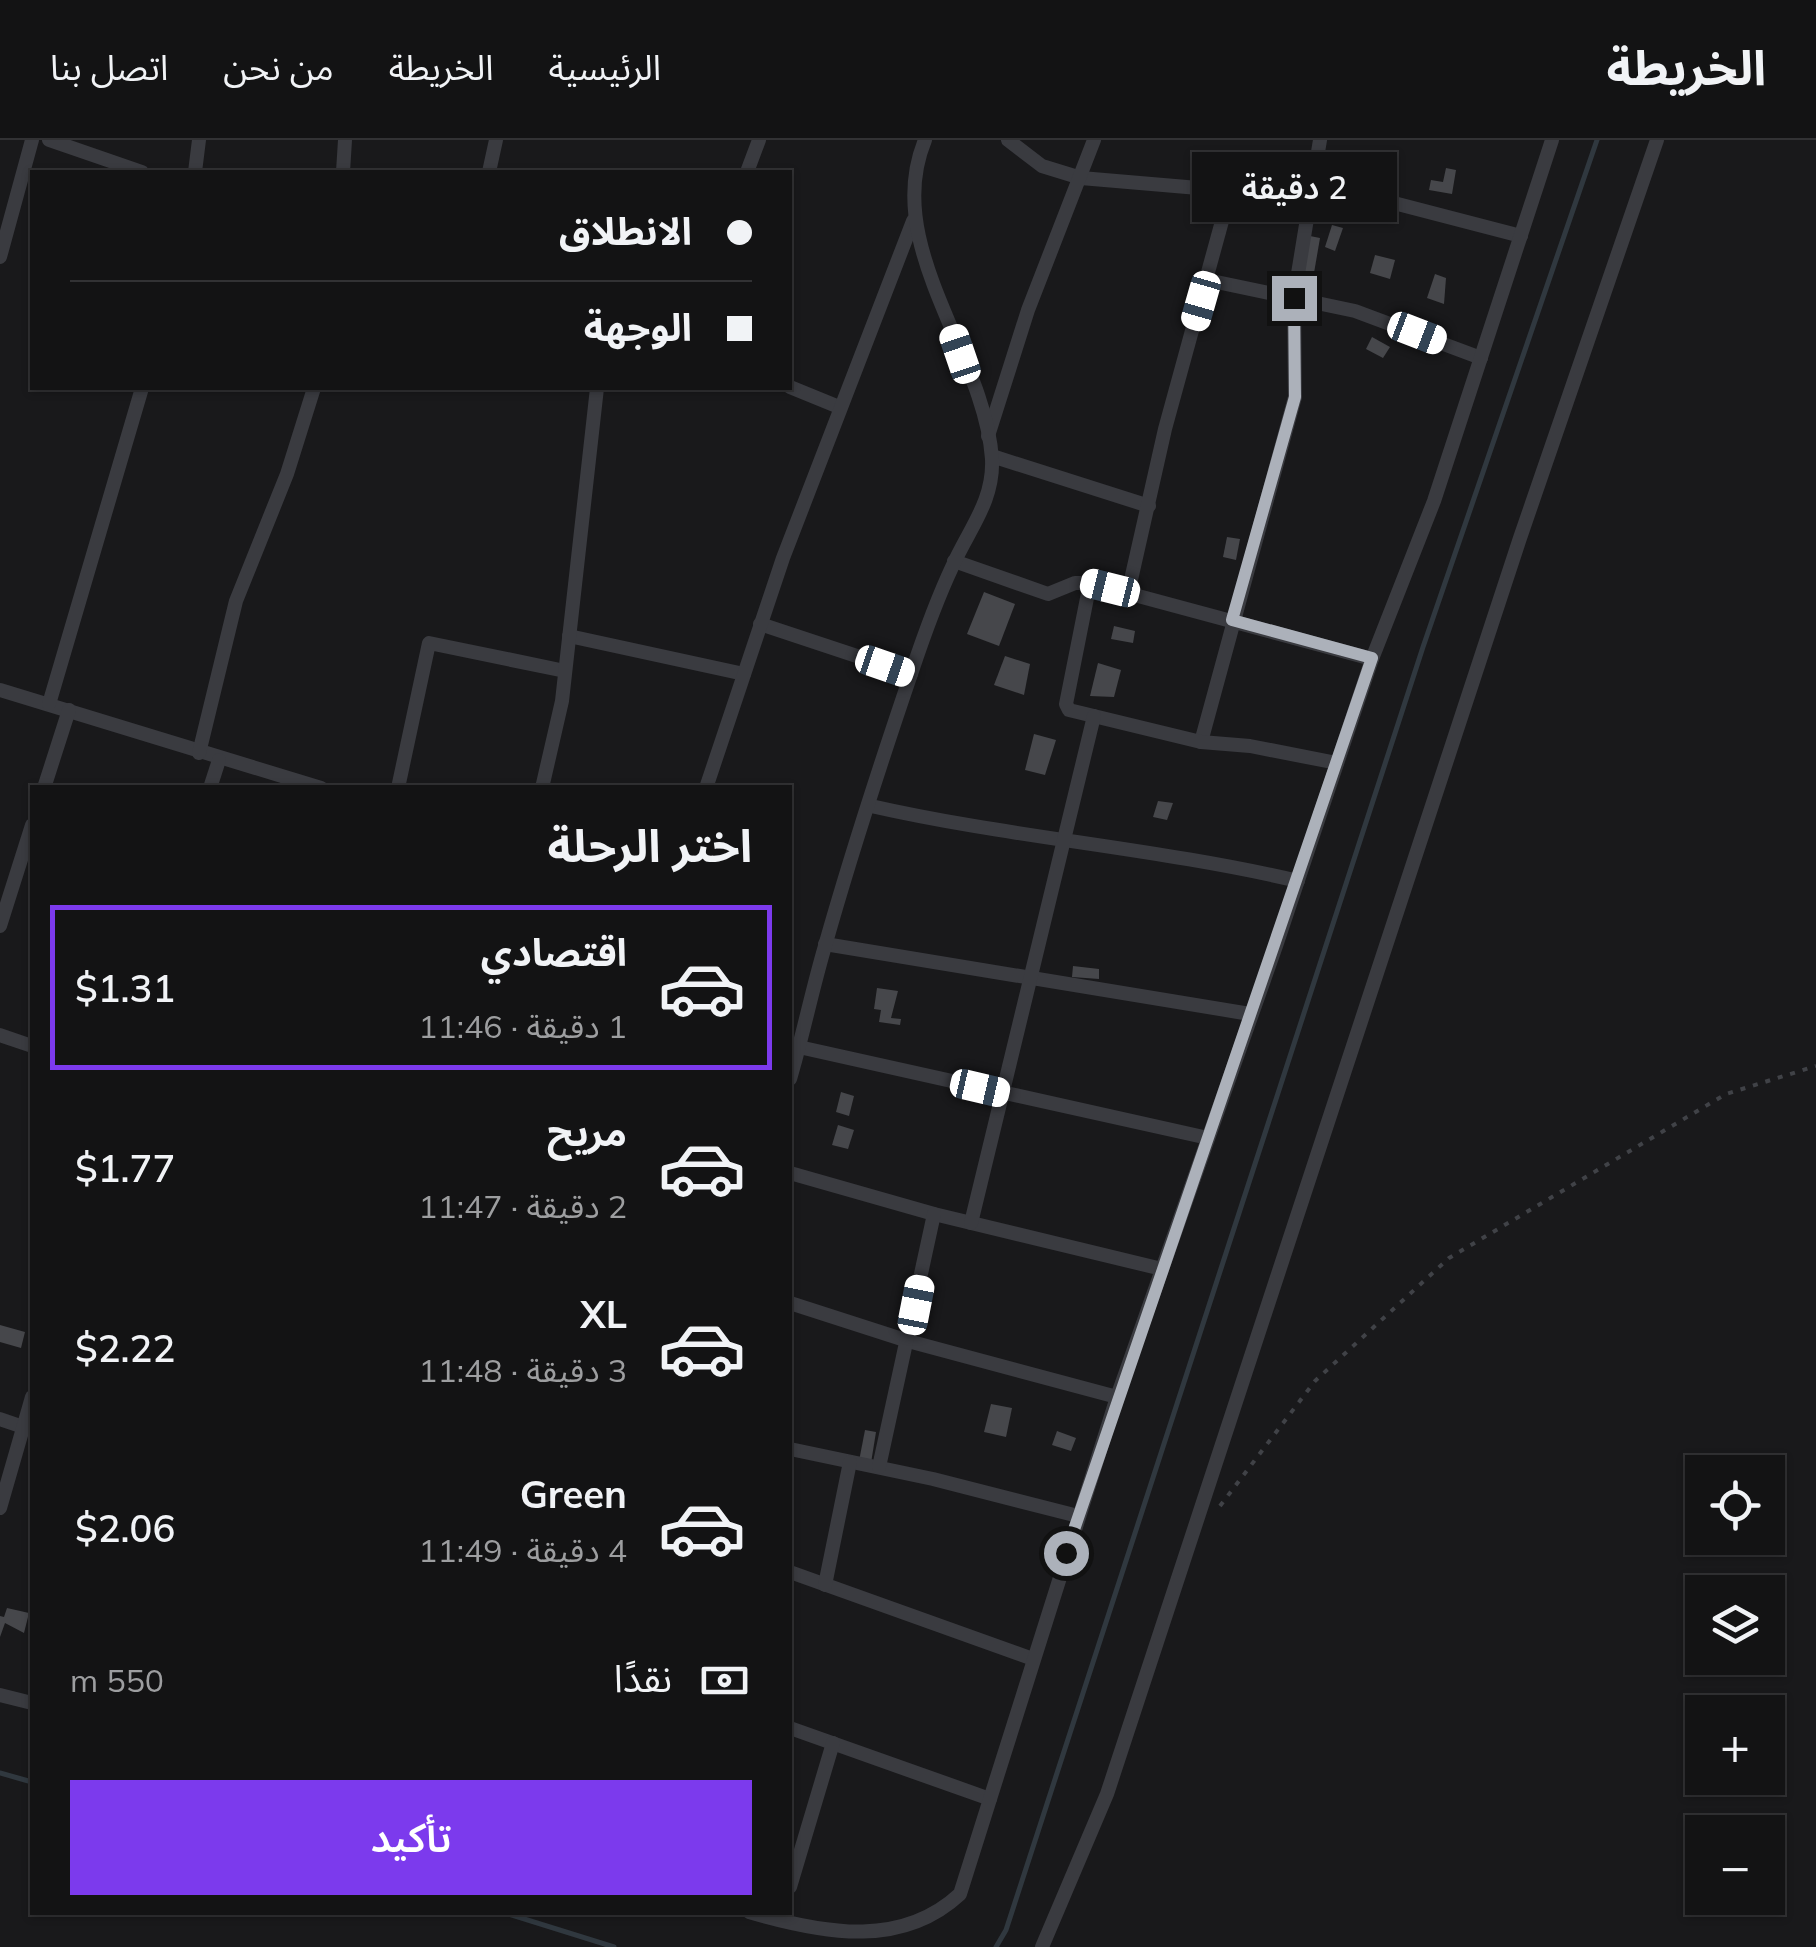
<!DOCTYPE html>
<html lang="ar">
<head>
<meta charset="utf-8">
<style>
	:root { --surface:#131314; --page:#202022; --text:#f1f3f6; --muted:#9d9ea0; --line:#323234; --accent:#7c3aed }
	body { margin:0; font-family:Mulish,"Noto Sans Arabic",sans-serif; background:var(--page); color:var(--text); direction:rtl; height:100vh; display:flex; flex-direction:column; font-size:38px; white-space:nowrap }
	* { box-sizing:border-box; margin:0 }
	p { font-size:32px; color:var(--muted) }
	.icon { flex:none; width:55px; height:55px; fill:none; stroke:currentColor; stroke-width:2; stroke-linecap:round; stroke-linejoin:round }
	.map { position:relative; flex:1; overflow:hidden; direction:ltr }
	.drawer { position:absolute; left:30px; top:645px; width:762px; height:1130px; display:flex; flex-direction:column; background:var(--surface); border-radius:0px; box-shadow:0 2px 8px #0004,0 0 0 2px var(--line); direction:rtl }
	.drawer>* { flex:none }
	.banner { position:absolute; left:30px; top:30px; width:762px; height:220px; border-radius:0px; box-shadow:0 2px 8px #0004,0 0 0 2px var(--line); direction:rtl; display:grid; align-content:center; height:220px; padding:0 40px; background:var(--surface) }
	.tools { position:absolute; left:1685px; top:1315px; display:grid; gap:20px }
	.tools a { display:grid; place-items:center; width:100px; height:100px; border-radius:0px; background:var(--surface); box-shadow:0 2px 8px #0004,0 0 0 2px var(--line); font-size:50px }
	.end { position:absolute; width:45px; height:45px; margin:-22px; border:12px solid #acb1ba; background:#111; box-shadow:0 0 0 5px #111 }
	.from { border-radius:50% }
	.bubble { position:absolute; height:70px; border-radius:0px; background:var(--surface); box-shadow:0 2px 8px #0004,0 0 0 2px var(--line); font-size:32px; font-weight:600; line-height:70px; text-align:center; direction:rtl }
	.car { position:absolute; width:30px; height:60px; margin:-30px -15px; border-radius:12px; box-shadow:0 0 8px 2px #0007; background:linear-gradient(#fff 24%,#345 0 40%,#fff 0 76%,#345 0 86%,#fff 0) }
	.banner b { display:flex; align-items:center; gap:35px; height:95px; font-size:38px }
	.banner b+b { border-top:2px solid var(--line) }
	.banner i { width:25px; height:25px; background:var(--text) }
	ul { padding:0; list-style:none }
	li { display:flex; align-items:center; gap:30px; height:165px; margin:0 20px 15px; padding:0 20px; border:5px solid transparent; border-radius:0px }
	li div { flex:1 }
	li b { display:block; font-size:38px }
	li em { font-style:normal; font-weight:600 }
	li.selected { border-color:var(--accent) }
	li>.icon { width:90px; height:90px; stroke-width:1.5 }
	h2 { padding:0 40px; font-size:45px; line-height:120px }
	.pay { display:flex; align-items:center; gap:25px; height:110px; padding:0 40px; font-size:38px }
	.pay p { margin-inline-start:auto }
	.action { display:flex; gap:20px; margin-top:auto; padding:20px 40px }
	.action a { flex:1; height:115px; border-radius:0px; background:var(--accent); color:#fff; font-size:40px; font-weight:600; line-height:115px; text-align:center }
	header { display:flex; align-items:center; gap:60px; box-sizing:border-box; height:140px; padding:0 50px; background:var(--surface); border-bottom:2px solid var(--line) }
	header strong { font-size:48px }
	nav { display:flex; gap:55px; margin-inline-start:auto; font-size:35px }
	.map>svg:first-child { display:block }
</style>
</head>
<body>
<header>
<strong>الخريطة</strong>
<nav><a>الرئيسية</a><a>الخريطة</a><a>من نحن</a><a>اتصل بنا</a></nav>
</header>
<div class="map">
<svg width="1816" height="1807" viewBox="0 0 1816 1807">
	<rect width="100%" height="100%" fill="#19191b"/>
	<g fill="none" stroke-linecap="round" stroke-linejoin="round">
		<!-- stream -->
		<g stroke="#30383f" stroke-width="5">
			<path d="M0,1633L32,1642"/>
			<path d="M502,1772L614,1807"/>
			<path d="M996,1807L1006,1790L1423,507L1597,0"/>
		</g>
	</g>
	<!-- building -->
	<g fill="#46474b">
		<path d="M1446,28L1456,30L1452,54L1429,50L1431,40L1443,42Z"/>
		<path d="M1332,85L1343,88L1335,111L1325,107Z"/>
		<path d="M1310,96L1320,98L1314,133L1303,131Z"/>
		<path d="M1375,115L1395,120L1390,139L1370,133Z"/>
		<path d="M1435,134L1446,138L1444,164L1427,158Z"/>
		<path d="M1372,197L1390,207L1383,218L1366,209Z"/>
		<path d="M1227,397L1240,399L1236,420L1223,417Z"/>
		<path d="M984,452L1015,464L999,506L967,494Z"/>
		<path d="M1114,486L1135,491L1133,503L1111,499Z"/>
		<path d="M1005,516L1030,524L1024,555L994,545Z"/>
		<path d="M1098,523L1121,530L1114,557L1090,556Z"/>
		<path d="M1034,594L1056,600L1045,635L1025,630Z"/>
		<path d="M1158,661L1173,663L1167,680L1153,677Z"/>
		<path d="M1073,826L1099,829V839L1072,837Z"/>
		<path d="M877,848L898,851L891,878L901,879L900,885L879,882L881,870L874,869Z"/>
		<path d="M841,952L854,956L849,976L836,972Z"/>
		<path d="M838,985L854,990L848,1009L832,1005Z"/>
		<path d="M0,1185L25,1192L21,1208L0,1202Z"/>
		<path d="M991,1264L1012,1268L1006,1297L984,1292Z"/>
		<path d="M865,1290L876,1292L871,1323L859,1321Z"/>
		<path d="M1057,1291L1076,1298L1071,1311L1052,1305Z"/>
		<path d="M7,1468L29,1473L24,1493L5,1483L0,1497V1476L4,1477Z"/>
	</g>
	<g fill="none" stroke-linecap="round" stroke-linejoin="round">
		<!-- path -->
		<path stroke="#404247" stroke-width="4" stroke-dasharray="5 8" stroke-linecap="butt" d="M1220,1366L1315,1241L1449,1118L1726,954L1816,926"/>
		<!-- street -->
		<g stroke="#3a3b40" stroke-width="14">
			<path d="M49,0L142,32"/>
			<path d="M1008,0L1042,26L1081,38L1257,53L1313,42L1294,158L1295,257L1201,602"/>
			<path d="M1320,0L1313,42L1521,96"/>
			<path d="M195,32L199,0"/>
			<path d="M343,32L345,0"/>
			<path d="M489,32L496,0"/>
			<path d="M747,32L759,0"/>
			<path d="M0,117L32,0"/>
			<path d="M1207,140L1355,171L1481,218"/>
			<path d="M790,247L839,267"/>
			<path d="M988,296L1028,170L1094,0"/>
			<path d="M992,316L1149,366"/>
			<path d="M954,421L1048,454L1075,443H1090L1372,519"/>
			<path d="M1090,443L1066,564L1069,570L1201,602L1250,606L1337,623"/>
			<path d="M1128,453L1165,289L1230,52"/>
			<path d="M760,484L911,534"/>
			<path d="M569,496L744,534"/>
			<path d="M0,550L321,648"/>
			<path d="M49,564L142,248"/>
			<path d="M199,613L236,461L287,334L314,248"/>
			<path d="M44,648L69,570"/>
			<path d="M210,648L219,620"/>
			<path d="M398,648L429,503L565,531"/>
			<path d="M542,648L562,561L597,248"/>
			<path d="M706,648L783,418L913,81"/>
			<path d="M871,666C1012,698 1157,708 1298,741"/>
			<path d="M0,786L32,685"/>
			<path d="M825,804L1250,874"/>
			<path d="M0,895L32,906"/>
			<path d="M799,907L1208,998"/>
			<path d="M790,939C803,895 812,850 825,806C851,714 881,622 912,531C924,495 937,459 953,425C969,389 994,361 992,319C985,213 881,106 925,0"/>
			<path d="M790,1033L934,1074L1162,1129"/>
			<path d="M971,1083L1094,576"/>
			<path d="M790,1163L908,1201L1117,1257"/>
			<path d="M0,1279L32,1290"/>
			<path d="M790,1309L933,1339L1078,1376"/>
			<path d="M879,1327L934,1074"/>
			<path d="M0,1368L32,1257"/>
			<path d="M790,1432L1033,1519"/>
			<path d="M825,1445L850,1322"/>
			<path d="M0,1555L32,1563"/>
			<path d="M790,1588L990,1659"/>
			<path d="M790,1747L833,1603"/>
			<path d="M749,1772C828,1795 903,1807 960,1754L1117,1257L1276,806L1372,519L1434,361L1552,0"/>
			<path d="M1042,1807L1107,1654L1520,398L1657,0"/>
		</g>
	</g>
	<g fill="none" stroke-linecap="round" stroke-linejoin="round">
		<!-- route -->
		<path stroke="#acb1ba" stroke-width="12" d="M1066,1413L1372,518L1232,480L1295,257L1294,158"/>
	</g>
</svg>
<div class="tools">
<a><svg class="icon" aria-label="locate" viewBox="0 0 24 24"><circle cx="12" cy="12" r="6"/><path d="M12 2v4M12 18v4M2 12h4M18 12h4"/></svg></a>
<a><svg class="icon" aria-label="layers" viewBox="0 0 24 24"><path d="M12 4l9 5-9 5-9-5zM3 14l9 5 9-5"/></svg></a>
<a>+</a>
<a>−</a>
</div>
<i class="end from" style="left:1066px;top:1413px"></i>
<i class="end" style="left:1294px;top:158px"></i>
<div class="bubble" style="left:1192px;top:12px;width:205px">2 دقيقة</div>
<i class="car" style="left:1201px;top:161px;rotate:196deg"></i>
<i class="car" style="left:1417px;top:193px;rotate:111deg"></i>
<i class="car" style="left:960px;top:214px;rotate:341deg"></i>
<i class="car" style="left:1110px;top:448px;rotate:284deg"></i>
<i class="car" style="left:885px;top:526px;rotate:109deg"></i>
<i class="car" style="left:980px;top:948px;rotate:103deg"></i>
<i class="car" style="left:916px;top:1165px;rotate:11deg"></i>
<div class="banner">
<b><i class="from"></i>الانطلاق</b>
<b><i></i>الوجهة</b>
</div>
<section class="drawer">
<h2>اختر الرحلة</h2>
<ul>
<li class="selected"><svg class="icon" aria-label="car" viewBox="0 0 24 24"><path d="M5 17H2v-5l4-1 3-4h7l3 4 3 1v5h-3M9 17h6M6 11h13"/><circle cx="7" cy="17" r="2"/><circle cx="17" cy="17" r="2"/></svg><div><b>اقتصادي</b><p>1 دقيقة · 11:46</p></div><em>$1.31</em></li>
<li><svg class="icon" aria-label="car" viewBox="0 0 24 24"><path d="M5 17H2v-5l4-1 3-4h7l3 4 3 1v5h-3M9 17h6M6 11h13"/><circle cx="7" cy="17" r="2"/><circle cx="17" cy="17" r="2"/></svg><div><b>مريح</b><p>2 دقيقة · 11:47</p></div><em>$1.77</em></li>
<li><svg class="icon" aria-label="car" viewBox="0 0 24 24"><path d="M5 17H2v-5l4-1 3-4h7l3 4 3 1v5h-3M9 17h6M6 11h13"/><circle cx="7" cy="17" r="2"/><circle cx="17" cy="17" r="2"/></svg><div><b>XL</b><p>3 دقيقة · 11:48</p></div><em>$2.22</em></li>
<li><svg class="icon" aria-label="car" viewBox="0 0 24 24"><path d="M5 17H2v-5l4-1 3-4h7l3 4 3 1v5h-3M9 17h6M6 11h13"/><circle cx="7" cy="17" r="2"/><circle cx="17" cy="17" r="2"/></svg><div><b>Green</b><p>4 دقيقة · 11:49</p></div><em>$2.06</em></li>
</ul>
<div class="pay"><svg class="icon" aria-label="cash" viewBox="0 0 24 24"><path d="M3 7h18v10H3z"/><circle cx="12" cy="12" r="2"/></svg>نقدًا<p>550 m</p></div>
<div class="action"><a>تأكيد</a></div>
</section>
</div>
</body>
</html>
